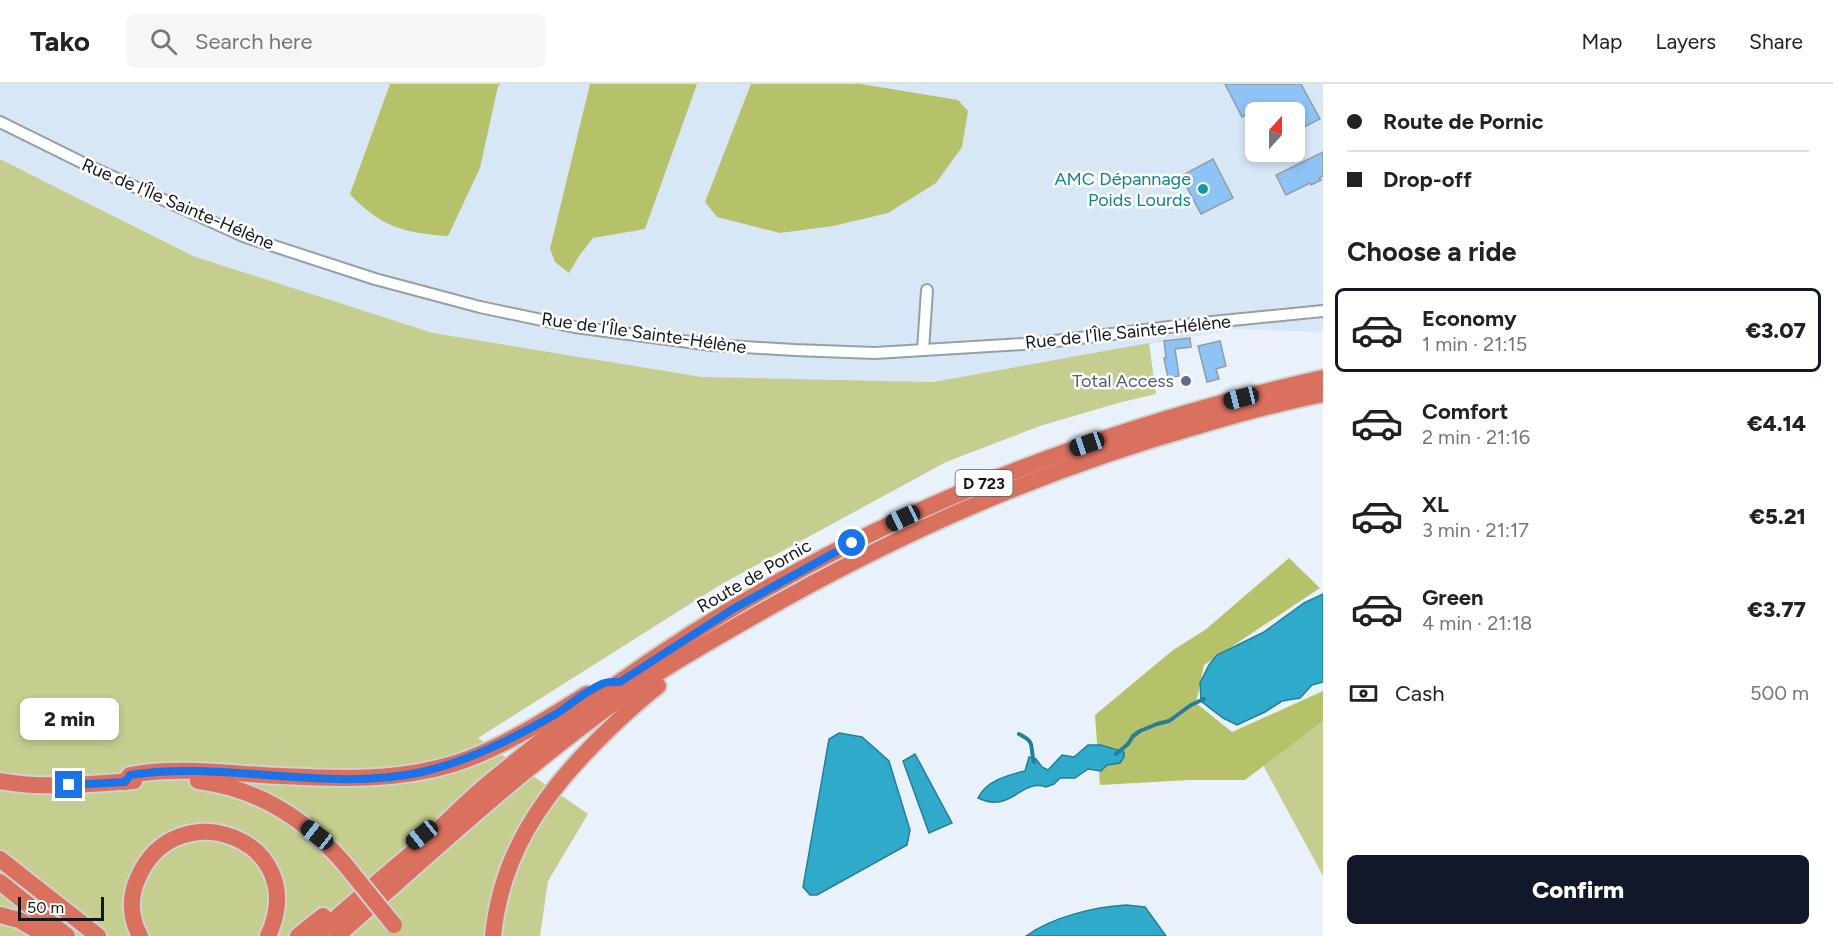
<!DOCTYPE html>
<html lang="en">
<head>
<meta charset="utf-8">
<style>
	:root { --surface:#fff; --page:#f6f6f6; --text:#222; --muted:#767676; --line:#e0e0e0; --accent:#111827 }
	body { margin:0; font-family:Figtree,sans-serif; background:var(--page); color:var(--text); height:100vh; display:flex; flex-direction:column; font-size:22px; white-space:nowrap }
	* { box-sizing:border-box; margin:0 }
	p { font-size:20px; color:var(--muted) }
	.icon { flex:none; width:33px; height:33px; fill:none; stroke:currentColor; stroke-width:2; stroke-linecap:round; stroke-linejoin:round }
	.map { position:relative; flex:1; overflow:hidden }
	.panel { display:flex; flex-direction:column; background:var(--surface); width:510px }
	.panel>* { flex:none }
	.banner { display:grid; align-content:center; height:132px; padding:0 24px; background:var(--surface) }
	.needle { width:39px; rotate:21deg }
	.controls { position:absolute; left:1245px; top:18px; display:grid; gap:12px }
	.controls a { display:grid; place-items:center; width:60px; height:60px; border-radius:9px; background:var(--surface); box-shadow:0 3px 9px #0003; font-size:30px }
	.scale { position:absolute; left:18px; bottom:15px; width:86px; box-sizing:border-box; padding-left:6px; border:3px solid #14171a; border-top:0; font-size:16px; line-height:21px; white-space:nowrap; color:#14171a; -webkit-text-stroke:4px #fefefe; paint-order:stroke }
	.end { position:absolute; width:27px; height:27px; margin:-14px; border:8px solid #1a73e8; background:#fff; box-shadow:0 0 0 3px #fff }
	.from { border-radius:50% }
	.bubble { position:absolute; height:42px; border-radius:9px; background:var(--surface); box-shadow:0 3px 9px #0003; font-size:20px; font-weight:800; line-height:42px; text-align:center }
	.car { position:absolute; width:18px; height:36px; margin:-18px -9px; border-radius:8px; box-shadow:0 0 4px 2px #0007; background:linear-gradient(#222 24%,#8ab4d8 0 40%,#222 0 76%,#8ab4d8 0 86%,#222 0) }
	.banner b { display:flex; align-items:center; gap:21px; height:57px; font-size:22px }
	.banner b+b { border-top:2px solid var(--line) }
	.banner i { width:15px; height:15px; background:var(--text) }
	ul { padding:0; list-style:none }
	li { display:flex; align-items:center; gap:18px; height:84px; margin:0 12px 9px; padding:0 12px; border:3px solid transparent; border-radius:9px }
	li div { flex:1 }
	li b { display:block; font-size:22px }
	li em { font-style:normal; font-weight:800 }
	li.current { border-color:var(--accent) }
	li>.icon { width:54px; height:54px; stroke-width:1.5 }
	h2 { padding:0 24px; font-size:27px; line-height:72px }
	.pay { display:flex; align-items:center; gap:15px; height:66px; padding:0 24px; font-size:22px }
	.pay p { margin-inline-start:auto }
	.action { display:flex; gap:12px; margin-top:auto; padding:12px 24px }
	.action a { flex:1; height:69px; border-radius:9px; background:var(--accent); color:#fff; font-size:24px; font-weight:800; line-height:69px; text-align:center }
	header { display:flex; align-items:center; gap:36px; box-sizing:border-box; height:84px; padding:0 30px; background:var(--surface); border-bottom:2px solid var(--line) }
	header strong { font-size:28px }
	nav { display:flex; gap:33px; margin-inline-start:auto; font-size:21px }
	.search { width:420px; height:54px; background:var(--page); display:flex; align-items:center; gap:15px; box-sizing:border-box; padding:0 21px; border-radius:9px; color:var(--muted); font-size:22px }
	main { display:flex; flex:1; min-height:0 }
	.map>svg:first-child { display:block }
</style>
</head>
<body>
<header>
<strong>Tako</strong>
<div class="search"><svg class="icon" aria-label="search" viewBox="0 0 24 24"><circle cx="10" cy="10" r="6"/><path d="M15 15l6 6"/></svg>Search here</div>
<nav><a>Map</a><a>Layers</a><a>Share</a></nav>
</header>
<main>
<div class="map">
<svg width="1323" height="852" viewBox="0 0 1323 852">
	<rect width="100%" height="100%" fill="#e9f2fb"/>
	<!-- built -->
	<path fill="#d8e7f6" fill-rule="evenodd" d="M0,0H1323V248L1237,245L933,298L702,293L433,249L193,172L0,75ZM1256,28H1294V68H1256Z"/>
	<!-- green -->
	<g fill="#c5ce8e">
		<path d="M0,75L193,172L433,249L702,293L933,298L1149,259L1156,310L1118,319L1040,342L946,378L720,501L478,654L588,730L548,797L540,852H0Z"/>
		<path d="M1323,637V792L1263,681Z"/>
	</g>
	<!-- forest -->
	<g fill="#b6c26a">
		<path d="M390,0H501L498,2L480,84L448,152C403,149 381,143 350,110Z"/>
		<path d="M590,0H697L645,145L593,154L579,172L569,189L555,178L550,165Z"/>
		<path d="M751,0H861L958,16L968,27L962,63L936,99L888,129L833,142L780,149L717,133L705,118Z"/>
		<path d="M1289,474L1320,504L1204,581L1196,619L1232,648L1323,607V637L1245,696H1189L1100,701L1095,631L1173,566L1205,546Z"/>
	</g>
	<!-- water -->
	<g fill="#2faacb" stroke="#277e96" stroke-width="1.5">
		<path d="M1323,510V598L1312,601L1300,614L1282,617L1265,628L1237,641L1223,634L1201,617L1200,599L1209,581L1217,571L1264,548L1304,519Z"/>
		<path d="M839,649L862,653L889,677L910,746L907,761L817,811H810L803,803L829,655Z"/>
		<path d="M1088,661H1101L1124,668V673L1120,679L1107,681L1101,687L1088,685L1075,694H1060L1054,700L1046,703C1020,694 1012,730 978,714C986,697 1007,691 1025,687L1029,673L1036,675L1042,683L1048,686L1062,671L1074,673Z"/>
		<path d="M915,670L952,739L929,749L903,677Z"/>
		<path d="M1126,821L1145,823L1166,852H1026C1052,833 1094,823 1126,821Z"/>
	</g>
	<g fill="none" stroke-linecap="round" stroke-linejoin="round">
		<!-- stream -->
		<g stroke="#277e96" stroke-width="4">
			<path d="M1019,650C1037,659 1029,662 1034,678"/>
			<path d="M1116,670L1128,660L1133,652L1140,647L1157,640L1169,637L1191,621L1204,615"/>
		</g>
	</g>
	<!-- building -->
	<g fill="#8dc3f5" stroke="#939ca4" stroke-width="1.5">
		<path d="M1225,0H1301L1320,35L1294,48V28H1251L1242,33Z"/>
		<path d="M1323,68V92L1319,94L1321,96L1311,101L1310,99L1286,111L1276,91Z"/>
		<path d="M1213,75L1233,114L1201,130L1181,92Z"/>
		<path d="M1190,254L1191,263L1175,265L1179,292L1168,294L1164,274H1166L1164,257Z"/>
		<path d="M1220,257L1226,282L1216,285L1219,295L1207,298L1198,262Z"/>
	</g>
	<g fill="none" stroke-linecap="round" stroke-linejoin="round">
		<!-- minor casing -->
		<g stroke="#969fa6" stroke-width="14">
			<g id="minor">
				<path d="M0,38L89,82L243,152L375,195L480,223L575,243L712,261L794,266L875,269L1039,259L1202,239L1323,227"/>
				<path d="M923,266L927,206"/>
			</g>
		</g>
		<!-- highway casing -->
		<g stroke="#d0d1d1" stroke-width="20">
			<g id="highway">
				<path d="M0,697C44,705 89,700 134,697"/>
				<path d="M198,697C257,704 304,734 343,778"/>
				<path d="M125,698L130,691C179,682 231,690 281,692C339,695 397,697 453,680C499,666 547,635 587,610"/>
				<path d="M0,775L98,852"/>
				<path d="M0,798L67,852"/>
				<path d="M0,831L19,836L47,852"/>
				<path d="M140,852C130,834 129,813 138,794C176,705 313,756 268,852"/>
				<path d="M298,852L323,832"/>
				<path d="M316,852C352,819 390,788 427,756C446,739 463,721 483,704C526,668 571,633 617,600C828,449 1071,350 1323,294"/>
				<path d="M337,852C424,775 510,695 604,626C651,591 703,561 754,532C899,449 1041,386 1201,341C1242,329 1282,318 1323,310"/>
				<path d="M493,852C501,772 541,713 596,658C616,638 636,619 658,602"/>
			</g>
		</g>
		<!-- minor -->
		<use href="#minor" stroke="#fff" stroke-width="10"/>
		<!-- highway -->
		<use href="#highway" stroke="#da705e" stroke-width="16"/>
		<!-- highway-bridge casing -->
		<g stroke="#d0d1d1" stroke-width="20" stroke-linecap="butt">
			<path id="highway-bridge" d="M343,778L394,841"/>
		</g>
		<!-- highway-bridge -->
		<use href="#highway-bridge" stroke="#da705e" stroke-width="16"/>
	</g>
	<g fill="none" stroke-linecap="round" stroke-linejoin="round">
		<!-- route -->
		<path stroke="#1a73e8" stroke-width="8" d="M69,701L125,698L130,691C225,676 326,709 422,688C469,677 514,654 556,630C571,620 586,607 602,600C607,597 614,598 620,598L733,525L852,459"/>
	</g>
	<!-- markers -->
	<circle fill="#0f9aa8" stroke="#fefefe" stroke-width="2" cx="1203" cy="105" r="6"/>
	<circle fill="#5c6f8a" stroke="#fefefe" stroke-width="2" cx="1186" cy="297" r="6"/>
	<g text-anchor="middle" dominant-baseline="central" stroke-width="5" stroke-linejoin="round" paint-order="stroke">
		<!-- shield labels -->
		<rect fill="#fefefe" stroke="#5a5c5e" stroke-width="1.5" x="955.5" y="386" width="57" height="26" rx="4.5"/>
		<g font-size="16" font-weight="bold" fill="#14171a">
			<text x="984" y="399">D 723</text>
		</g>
		<!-- culture labels -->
		<g font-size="18" fill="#0d838f" stroke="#fefefe" text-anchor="end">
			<text x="1191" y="95">AMC Dépannage<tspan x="1191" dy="21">Poids Lourds</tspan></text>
		</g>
		<!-- street labels -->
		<g font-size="18" fill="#14171a" stroke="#fefefe">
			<text transform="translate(178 120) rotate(23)">Rue de l'Île Sainte-Hélène</text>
			<text transform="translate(1128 248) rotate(-6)">Rue de l'Île Sainte-Hélène</text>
			<text transform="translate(644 249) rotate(8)">Rue de l'Île Sainte-Hélène</text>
			<text transform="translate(754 492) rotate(-30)">Route de Pornic</text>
		</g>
		<!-- service labels -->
		<g font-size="18" fill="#4e5e75" stroke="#fefefe" text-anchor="end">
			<text x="1174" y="297">Total Access</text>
		</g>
	</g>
</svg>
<div class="controls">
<a><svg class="needle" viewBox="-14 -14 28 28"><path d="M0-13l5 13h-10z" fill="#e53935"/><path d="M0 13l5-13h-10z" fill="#767676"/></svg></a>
</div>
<div class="scale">50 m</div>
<i class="end from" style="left:852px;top:459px"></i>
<i class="end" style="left:69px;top:701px"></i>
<div class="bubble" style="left:20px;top:614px;width:99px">2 min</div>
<i class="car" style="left:1241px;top:314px;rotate:256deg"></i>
<i class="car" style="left:1087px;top:360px;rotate:251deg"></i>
<i class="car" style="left:903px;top:434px;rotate:245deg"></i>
<i class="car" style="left:317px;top:751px;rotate:308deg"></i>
<i class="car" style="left:422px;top:751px;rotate:231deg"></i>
</div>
<section class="panel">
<div class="banner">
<b><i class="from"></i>Route de Pornic</b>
<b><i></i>Drop-off</b>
</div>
<h2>Choose a ride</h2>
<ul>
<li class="current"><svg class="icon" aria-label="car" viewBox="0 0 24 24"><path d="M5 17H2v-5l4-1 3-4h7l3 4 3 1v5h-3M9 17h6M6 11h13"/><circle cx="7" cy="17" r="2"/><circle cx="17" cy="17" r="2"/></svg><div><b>Economy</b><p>1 min · 21:15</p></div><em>€3.07</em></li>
<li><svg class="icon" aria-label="car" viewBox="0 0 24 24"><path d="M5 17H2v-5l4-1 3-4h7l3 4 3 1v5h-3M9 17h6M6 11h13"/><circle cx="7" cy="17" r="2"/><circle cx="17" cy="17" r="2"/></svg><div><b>Comfort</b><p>2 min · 21:16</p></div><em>€4.14</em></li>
<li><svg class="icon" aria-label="car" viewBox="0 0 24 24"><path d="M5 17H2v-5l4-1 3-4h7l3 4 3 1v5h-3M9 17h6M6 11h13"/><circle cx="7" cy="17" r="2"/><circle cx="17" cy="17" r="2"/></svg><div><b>XL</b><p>3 min · 21:17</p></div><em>€5.21</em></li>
<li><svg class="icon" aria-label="car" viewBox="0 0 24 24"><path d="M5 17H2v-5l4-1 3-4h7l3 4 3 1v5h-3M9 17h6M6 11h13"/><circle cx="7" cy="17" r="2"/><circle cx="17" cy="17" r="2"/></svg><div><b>Green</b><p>4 min · 21:18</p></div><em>€3.77</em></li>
</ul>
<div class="pay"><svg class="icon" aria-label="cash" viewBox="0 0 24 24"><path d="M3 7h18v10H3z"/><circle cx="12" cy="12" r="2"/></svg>Cash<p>500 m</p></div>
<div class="action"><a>Confirm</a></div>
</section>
</main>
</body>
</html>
